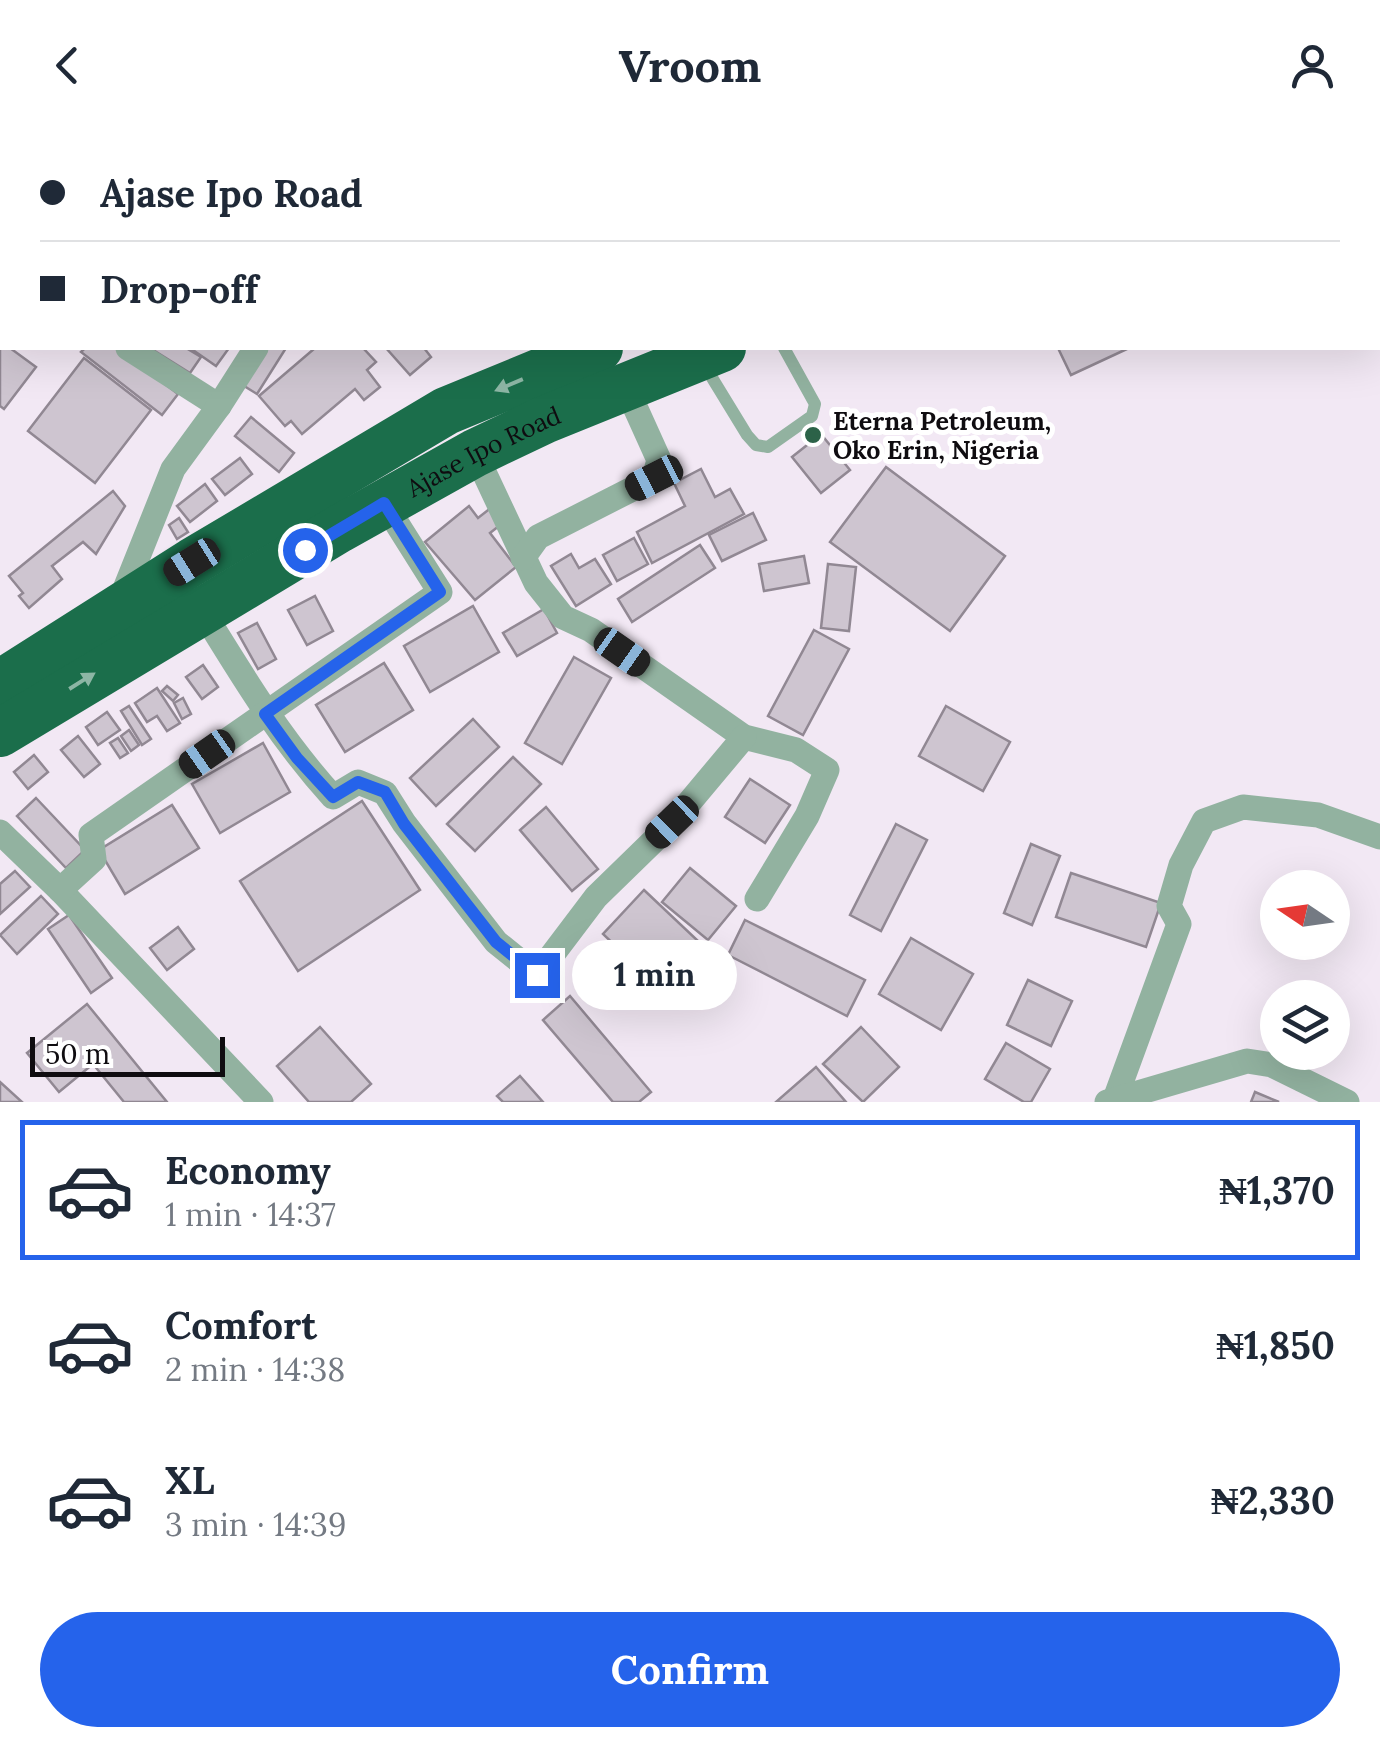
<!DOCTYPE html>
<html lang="en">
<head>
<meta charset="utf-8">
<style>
	:root { --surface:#fff; --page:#f2f2f3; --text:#1f2937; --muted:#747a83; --line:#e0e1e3; --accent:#2563eb }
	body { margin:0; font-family:Lora,serif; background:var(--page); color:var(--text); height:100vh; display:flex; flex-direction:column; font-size:38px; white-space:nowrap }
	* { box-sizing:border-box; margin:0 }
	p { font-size:32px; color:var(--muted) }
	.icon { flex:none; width:55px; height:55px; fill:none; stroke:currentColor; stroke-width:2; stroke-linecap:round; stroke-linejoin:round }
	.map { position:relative; height:972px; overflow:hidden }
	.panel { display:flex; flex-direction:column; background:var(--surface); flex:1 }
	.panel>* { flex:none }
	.banner { position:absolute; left:0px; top:0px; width:1380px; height:220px; box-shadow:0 10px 40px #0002; display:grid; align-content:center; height:220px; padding:0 40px; background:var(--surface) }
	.needle { width:65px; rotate:283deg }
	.controls { position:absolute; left:1260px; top:740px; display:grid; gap:20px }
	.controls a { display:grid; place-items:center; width:90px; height:90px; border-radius:50%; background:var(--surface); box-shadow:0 10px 40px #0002; font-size:50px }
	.scale { position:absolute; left:30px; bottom:25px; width:195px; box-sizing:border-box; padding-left:10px; border:5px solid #0f0c10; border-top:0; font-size:28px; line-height:35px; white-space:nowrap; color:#0f0c10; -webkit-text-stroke:8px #fff; paint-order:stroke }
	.end { position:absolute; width:45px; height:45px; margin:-22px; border:12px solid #2563eb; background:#fff; box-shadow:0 0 0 5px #fff }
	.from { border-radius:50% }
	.bubble { position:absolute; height:70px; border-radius:35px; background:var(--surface); box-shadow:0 10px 40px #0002; font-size:32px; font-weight:800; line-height:70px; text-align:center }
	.car { position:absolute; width:30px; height:60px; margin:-30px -15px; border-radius:12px; box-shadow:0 0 8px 2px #0007; background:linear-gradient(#222 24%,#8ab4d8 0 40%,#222 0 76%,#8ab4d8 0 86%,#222 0) }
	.banner b { display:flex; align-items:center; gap:35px; height:95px; font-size:38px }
	.banner b+b { border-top:2px solid var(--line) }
	.banner i { width:25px; height:25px; background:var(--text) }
	ul { padding:18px 0 0; list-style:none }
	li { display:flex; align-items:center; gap:30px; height:140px; margin:0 20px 15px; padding:0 20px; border:5px solid transparent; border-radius:0px }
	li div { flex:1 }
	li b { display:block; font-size:38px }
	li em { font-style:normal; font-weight:800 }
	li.on { border-color:var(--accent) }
	li>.icon { width:90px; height:90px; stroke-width:1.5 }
	.button { display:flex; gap:20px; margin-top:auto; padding:20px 40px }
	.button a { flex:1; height:115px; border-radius:60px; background:var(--accent); color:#fff; font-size:40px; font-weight:800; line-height:115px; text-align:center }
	header { display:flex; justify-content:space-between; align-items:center; height:130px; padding:0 40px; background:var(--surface); font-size:45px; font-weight:800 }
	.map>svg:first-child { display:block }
</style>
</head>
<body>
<header><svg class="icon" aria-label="back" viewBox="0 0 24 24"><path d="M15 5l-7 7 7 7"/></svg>Vroom<svg class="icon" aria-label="person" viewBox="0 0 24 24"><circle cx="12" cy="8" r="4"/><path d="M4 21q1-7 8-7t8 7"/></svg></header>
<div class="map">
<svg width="1380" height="972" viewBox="0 0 1380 972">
	<rect width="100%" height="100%" fill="#f2e8f4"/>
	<!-- building -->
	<g fill="#cec5d0" stroke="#918893" stroke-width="2.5">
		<path d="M942,0H1021V1L935,2Z"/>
		<path d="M0,157L2,159V207L0,205Z"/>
		<path d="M0,210L2,218H10L36,237L4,279L0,276Z"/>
		<path d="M85,218H118L178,264L162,285L81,222Z"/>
		<path d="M150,218H186L201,227L190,243Z"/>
		<path d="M190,218H229L216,236Z"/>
		<path d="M264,218H286L257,264L241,254Z"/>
		<path d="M315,218H363L376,232L367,240L380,257L364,270L355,259L302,304L291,291L285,296L259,266Z"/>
		<path d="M386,218H424L431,227L410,245Z"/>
		<path d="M1058,218H1129L1071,245Z"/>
		<path d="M84,228L151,280L95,353L28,301Z"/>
		<path d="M251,287L294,323L279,342L235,306Z"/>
		<path d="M821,304L850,340L821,363L792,327Z"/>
		<path d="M240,328L252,344L225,365L212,349Z"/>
		<path d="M886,337L1005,426L950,501L830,412Z"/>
		<path d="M701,339L715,367L730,359L744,384L652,433L637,402L685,376L674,353Z"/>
		<path d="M205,354L217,371L190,392L177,376Z"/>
		<path d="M113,361L125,376L96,424L83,412L52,436L62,449L29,478L19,466L23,463L9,446Z"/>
		<path d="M469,376L478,388L492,377L504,392L490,403L516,437L475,470L425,412Z"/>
		<path d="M753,383L766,410L722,431L709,405Z"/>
		<path d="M179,388L188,402L177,409L169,395Z"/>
		<path d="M634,408L648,434L617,451L603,425Z"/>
		<path d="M700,415L715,438L632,492L618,469Z"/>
		<path d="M571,424L579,438L595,429L611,454L576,476L551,436Z"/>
		<path d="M804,426L809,453L764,461L759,434Z"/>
		<path d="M828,434L856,437L849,501L821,498Z"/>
		<path d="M315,466L333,501L307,515L288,480Z"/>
		<path d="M473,476L499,522L430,562L404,516Z"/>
		<path d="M544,479L557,503L517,526L503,503Z"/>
		<path d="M257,493L276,529L258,539L238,503Z"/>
		<path d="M814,500L849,519L803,605L768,586Z"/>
		<path d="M574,527L611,548L562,634L525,613Z"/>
		<path d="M384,533L413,580L345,622L316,575Z"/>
		<path d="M203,535L218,557L202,569L186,547Z"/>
		<path d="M167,556L178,565L173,571L162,561Z"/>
		<path d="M157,558L180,593L167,601L157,586L147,592L135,573Z"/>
		<path d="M183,568L191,584L182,589L174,573Z"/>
		<path d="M129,576L151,609L142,615L121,581Z"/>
		<path d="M946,576L1010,612L983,661L919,626Z"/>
		<path d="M107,582L120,600L98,615L86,597Z"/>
		<path d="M473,589L499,617L436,676L410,648Z"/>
		<path d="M129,600L139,615L131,621L121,606Z"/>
		<path d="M78,606L100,634L84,647L61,620Z"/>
		<path d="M118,608L128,623L120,628L110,613Z"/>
		<path d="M263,613L290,662L220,703L192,654Z"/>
		<path d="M34,625L48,642L28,659L14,642Z"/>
		<path d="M513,627L541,654L475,721L447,694Z"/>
		<path d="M750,649L790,675L765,713L725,687Z"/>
		<path d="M36,668L85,720L66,738L17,686Z"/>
		<path d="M362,671L420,760L298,841L240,751Z"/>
		<path d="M172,675L199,718L125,764L99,720Z"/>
		<path d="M546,677L598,739L572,761L520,700Z"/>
		<path d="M896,694L927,710L881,801L850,785Z"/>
		<path d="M1031,714L1060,726L1032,795L1004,783Z"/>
		<path d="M690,738L736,776L708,810L662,772Z"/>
		<path d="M15,741L30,757L0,784V754Z"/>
		<path d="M1071,743L1161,773L1146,817L1056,787Z"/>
		<path d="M644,760L697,810L655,854L603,804Z"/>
		<path d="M41,766L58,784L17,824L0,805Z"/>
		<path d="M69,785L112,848L91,863L48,799Z"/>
		<path d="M745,790L865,850L847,886L728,825Z"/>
		<path d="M178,797L194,819L167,840L150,818Z"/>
		<path d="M911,808L973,844L941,900L879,864Z"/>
		<path d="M1028,850L1072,871L1051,916L1007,895Z"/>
		<path d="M570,866L651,962L639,972H613L543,890Z"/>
		<path d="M87,874L167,972H124L93,934L59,962L27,923Z"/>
		<path d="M320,897L371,954L351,972H309L277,936Z"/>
		<path d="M861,897L899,937L863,972L823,934Z"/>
		<path d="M1006,913L1050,939L1031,972H1024L985,949Z"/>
		<path d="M816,937L846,972H776Z"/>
		<path d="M520,946L543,972H503L497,966Z"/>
		<path d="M0,952L22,972H0Z"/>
		<path d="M1255,962L1279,972H1251Z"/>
	</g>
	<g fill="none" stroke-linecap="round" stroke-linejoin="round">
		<!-- lane -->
		<path stroke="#92b2a0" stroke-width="12" d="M703,233L747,305L756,315L768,317L812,286L815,274L784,218"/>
		<!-- street -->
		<g stroke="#92b2a0" stroke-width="25">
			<path d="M800,0L801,2"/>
			<path d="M881,0L882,2"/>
			<path d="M386,2L387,0"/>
			<path d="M0,136L2,137"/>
			<path d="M128,218L219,276"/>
			<path d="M475,323L536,453L563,487L591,500L744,607L796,620L827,640L807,686L757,769"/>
			<path d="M523,428L538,407L654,348L659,330L626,257"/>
			<path d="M119,474L173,339L219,276L256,218"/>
			<path d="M203,482C243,547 281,610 333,667L358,652L385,663L404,693L496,812L537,845L596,767L672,693L744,607"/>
			<path d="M0,702L60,760L261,972"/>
			<path d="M60,760L94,729L91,705L440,462L384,373"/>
			<path d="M1115,969L1179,794L1169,776L1181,735L1204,691L1243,677L1318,685L1380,707"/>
			<path d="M1107,972L1247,931L1272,935L1347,972"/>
		</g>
		<!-- highway -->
		<g stroke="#1b6e4b" stroke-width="48">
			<path d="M1176,2L1183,0"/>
			<path d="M1319,2L1326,0"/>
			<path d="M0,554L192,432L446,281L599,218"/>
			<path id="s1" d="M0,603L339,399L475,323L544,290L722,218"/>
		</g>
	</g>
	<!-- one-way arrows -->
	<defs><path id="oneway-solid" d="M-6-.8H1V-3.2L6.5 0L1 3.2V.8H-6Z" transform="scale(2.5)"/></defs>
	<g fill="#8db6a5">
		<use href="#oneway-solid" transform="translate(509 255) rotate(157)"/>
		<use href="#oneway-solid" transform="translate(82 551) rotate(-32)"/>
	</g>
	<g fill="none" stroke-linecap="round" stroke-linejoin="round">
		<!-- route -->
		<path stroke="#2563eb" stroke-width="12" d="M305,420L384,373L440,462L265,584L297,628L333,667L358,652L385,662L404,694L496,812L537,845"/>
	</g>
	<!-- markers -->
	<circle fill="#2c6248" stroke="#fff" stroke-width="4" cx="813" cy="305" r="10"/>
	<g text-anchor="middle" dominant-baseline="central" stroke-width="10" stroke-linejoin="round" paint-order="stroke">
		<!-- poi labels -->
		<g font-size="25" font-weight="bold" fill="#0f0c10" stroke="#fff" text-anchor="start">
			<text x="833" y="291">Eterna Petroleum,<tspan x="833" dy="29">Oko Erin, Nigeria</tspan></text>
		</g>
		<!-- street labels -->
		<g font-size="25" fill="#0f0c10" stroke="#fff">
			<text stroke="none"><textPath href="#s1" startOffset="560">Ajase Ipo Road</textPath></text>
		</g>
	</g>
</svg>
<div class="controls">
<a><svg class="needle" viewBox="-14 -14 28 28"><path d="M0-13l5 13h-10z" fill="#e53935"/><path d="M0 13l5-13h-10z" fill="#747a83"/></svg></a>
<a><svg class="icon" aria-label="layers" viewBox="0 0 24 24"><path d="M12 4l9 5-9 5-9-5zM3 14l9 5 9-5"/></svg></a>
</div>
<div class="scale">50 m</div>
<i class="end from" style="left:305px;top:420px"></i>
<i class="end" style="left:537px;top:845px"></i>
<div class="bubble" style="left:572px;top:810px;width:165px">1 min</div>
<i class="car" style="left:654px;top:348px;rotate:243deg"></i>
<i class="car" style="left:192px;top:432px;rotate:238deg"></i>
<i class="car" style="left:622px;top:522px;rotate:125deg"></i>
<i class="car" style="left:207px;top:624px;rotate:235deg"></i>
<i class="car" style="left:672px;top:692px;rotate:226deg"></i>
<div class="banner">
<b><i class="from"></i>Ajase Ipo Road</b>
<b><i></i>Drop-off</b>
</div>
</div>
<section class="panel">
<ul>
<li class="on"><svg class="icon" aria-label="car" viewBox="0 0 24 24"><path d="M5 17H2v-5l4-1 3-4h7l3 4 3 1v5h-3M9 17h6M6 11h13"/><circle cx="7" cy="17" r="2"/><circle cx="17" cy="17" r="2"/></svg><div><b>Economy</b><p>1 min · 14:37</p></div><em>₦1,370</em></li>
<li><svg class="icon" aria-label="car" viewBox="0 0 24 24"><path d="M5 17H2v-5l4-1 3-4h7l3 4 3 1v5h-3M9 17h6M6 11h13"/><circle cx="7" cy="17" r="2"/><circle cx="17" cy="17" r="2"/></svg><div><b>Comfort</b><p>2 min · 14:38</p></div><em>₦1,850</em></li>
<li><svg class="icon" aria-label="car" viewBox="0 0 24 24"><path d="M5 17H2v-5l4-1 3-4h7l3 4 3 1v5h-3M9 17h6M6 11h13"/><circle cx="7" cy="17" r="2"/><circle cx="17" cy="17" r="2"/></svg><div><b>XL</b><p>3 min · 14:39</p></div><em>₦2,330</em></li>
</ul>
<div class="button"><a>Confirm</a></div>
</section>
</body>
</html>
